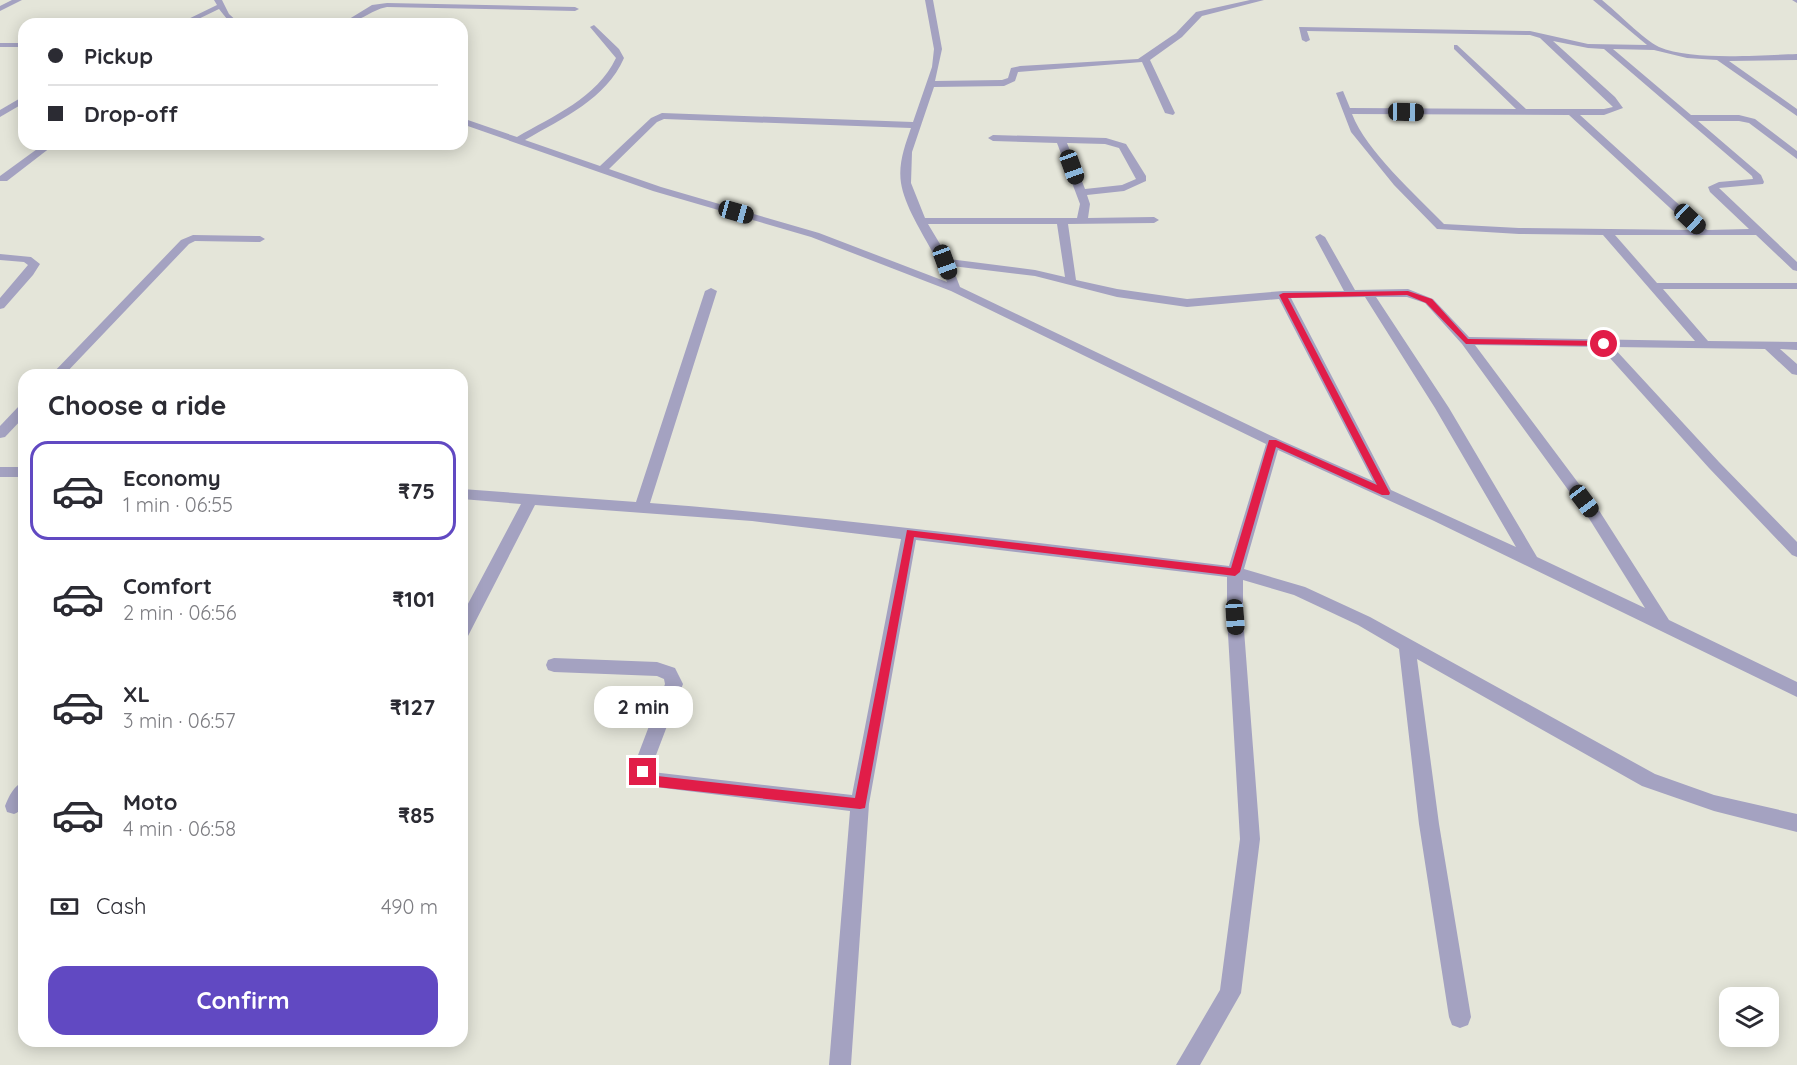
<!DOCTYPE html>
<html lang="en">
<head>
<meta charset="utf-8">
<style>
	:root { --surface:#fff; --page:#f2f2f3; --text:#2b2b33; --muted:#7c7c81; --line:#e1e1e2; --accent:#6149c2 }
	body { margin:0; font-family:Quicksand,sans-serif; background:var(--page); color:var(--text); height:100vh; display:flex; flex-direction:column; font-size:22px; white-space:nowrap }
	* { box-sizing:border-box; margin:0 }
	p { font-size:20px; color:var(--muted) }
	.icon { flex:none; width:33px; height:33px; fill:none; stroke:currentColor; stroke-width:2; stroke-linecap:round; stroke-linejoin:round }
	.map { position:relative; flex:1; overflow:hidden }
	.details { position:absolute; left:18px; top:369px; width:450px; height:678px; display:flex; flex-direction:column; background:var(--surface); border-radius:18px; box-shadow:0 3px 15px #0003 }
	.details>* { flex:none }
	.banner { position:absolute; left:18px; top:18px; width:450px; height:132px; border-radius:18px; box-shadow:0 3px 15px #0003; display:grid; align-content:center; height:132px; padding:0 30px; background:var(--surface) }
	.controls { position:absolute; left:1719px; top:987px; display:grid; gap:12px }
	.controls a { display:grid; place-items:center; width:60px; height:60px; border-radius:12px; background:var(--surface); box-shadow:0 3px 15px #0003; font-size:30px }
	.end { position:absolute; width:27px; height:27px; margin:-14px; border:8px solid #e11d48; background:#fff; box-shadow:0 0 0 3px #fff }
	.from { border-radius:50% }
	.bubble { position:absolute; height:42px; border-radius:18px; background:var(--surface); box-shadow:0 3px 15px #0003; font-size:20px; font-weight:700; line-height:42px; text-align:center }
	.car { position:absolute; width:18px; height:36px; margin:-18px -9px; border-radius:8px; box-shadow:0 0 4px 2px #0007; background:linear-gradient(#222 24%,#8ab4d8 0 40%,#222 0 76%,#8ab4d8 0 86%,#222 0) }
	.banner b { display:flex; align-items:center; gap:21px; height:57px; font-size:22px }
	.banner b+b { border-top:2px solid var(--line) }
	.banner i { width:15px; height:15px; background:var(--text) }
	ul { padding:0; list-style:none }
	li { display:flex; align-items:center; gap:18px; height:99px; margin:0 12px 9px; padding:0 18px; border:3px solid transparent; border-radius:18px }
	li div { flex:1 }
	li b { display:block; font-size:22px }
	li em { font-style:normal; font-weight:700 }
	li.on { border-color:var(--accent) }
	li>.icon { width:54px; height:54px; stroke-width:1.5 }
	h2 { padding:0 30px; font-size:27px; line-height:72px }
	.pay { display:flex; align-items:center; gap:15px; height:66px; padding:0 30px; font-size:22px }
	.pay p { margin-inline-start:auto }
	.button { display:flex; gap:12px; margin-top:auto; padding:12px 30px }
	.button a { flex:1; height:69px; border-radius:18px; background:var(--accent); color:#fff; font-size:24px; font-weight:700; line-height:69px; text-align:center }
	.map>svg:first-child { display:block }
</style>
</head>
<body>
<div class="map">
<svg width="1797" height="1065" viewBox="0 0 1797 1065">
	<rect width="100%" height="100%" fill="#e4e5d9"/>
	<g fill="none" stroke-linecap="round" stroke-linejoin="round">
		<!-- minor -->
		<g fill="#a4a2c1" fill-rule="evenodd">
			<path d="M12,0H22L0,11V6Z"/>
			<path d="M214,0H222L229,14L240,24H231L219,9L188,24H178L217,5Z"/>
			<path d="M925,0H933L942,49L935,81L1002,80L1008,78L1011,68L1020,66L1138,59L1176,33L1196,12L1250,0H1264L1202,16L1182,37L1150,60L1175,113L1173,115L1165,113L1142,62L1018,72L1015,81L1004,86L934,87L912,152L911,183L925,218H1077L1080,204L1057,143L993,141L988,138L993,135L1106,138L1126,144L1146,176V181L1124,191L1087,195L1090,204L1088,218L1154,217L1159,220L1154,223L1068,224L1076,280L1117,289L1187,299L1283,291H1344L1315,237L1320,234L1325,237L1355,290L1408,289L1433,299L1469,337L1695,341L1603,235L1519,234L1437,229L1394,185L1351,132L1336,93L1343,91L1350,108L1516,109L1454,49V45H1457L1526,109H1604L1613,107L1540,38L1530,35L1307,31L1310,40L1306,42L1302,40L1299,27L1530,31L1588,44L1647,45L1593,0H1602C1617,12 1643,39 1659,47C1691,61 1761,55 1797,54V60L1729,61L1797,109V116L1717,60L1687,58L1654,50L1613,49L1691,115H1739L1755,119L1797,151V159L1749,123L1739,121H1698L1761,175L1764,182L1763,184L1719,188L1797,262V271L1793,270L1756,235H1615L1657,283H1797V289H1663L1708,341L1797,342V350L1780,349L1797,364V375L1792,374L1765,349L1613,347L1719,462L1797,542V557L1792,555L1709,468L1600,347L1475,345L1600,512L1669,620L1797,682V697L1432,520L1278,450L1244,569L1305,587L1370,617L1655,774L1714,795L1797,814V832L1714,811L1642,786L1417,659L1439,824L1471,1017L1468,1025L1460,1028L1452,1025L1449,1017L1419,824L1399,649L1358,625L1294,595L1243,580V617L1260,839L1241,993L1200,1065H1176L1220,990L1240,839L1227,617V577L916,540L869,804L851,1065H829L850,811L639,785L634,772L635,763L665,684L664,679L657,676L554,672L548,670L546,665L548,660L554,658L657,662L675,668L683,684L653,763L652,772L852,795L901,539L752,521L535,505L468,636L462,637V615L521,504L462,499V489L636,502L705,291L711,288L717,291L650,503C844,518 1036,543 1229,566L1266,444L951,291L811,237L653,191L462,124V118L517,137C553,116 597,98 616,58L590,27L594,25L619,49L624,58C606,99 563,118 525,140L600,166L651,118L662,113L913,122L932,67L934,49ZM1553,41L1588,48L1604,49L1752,176L1753,179L1719,182L1708,187L1710,192L1749,229L1707,230L1580,115H1604L1623,108L1615,97ZM1352,114L1569,115L1694,230L1519,228L1444,224C1415,194 1367,152 1352,114ZM664,119L911,128C905,145 898,164 901,183C906,214 935,250 947,282L819,233L661,187L609,169L657,122ZM1067,143L1105,144L1119,148L1136,179L1122,185L1085,189ZM928,224H1057L1065,277L1035,270L949,259ZM952,266L1035,276L1117,297L1187,307L1279,299L1373,481L1278,439L960,287ZM1365,297L1435,408L1516,547L1391,490L1291,298ZM1376,297H1407L1425,303L1462,344L1590,520L1645,608L1537,557L1449,408Z"/>
			<path d="M1792,0H1797V3Z"/>
			<path d="M387,3L575,7L579,9L575,11L387,7C370,10 358,24 341,24L372,5Z"/>
			<rect x="0" y="43" width="24" height="4"/>
			<path d="M24,96V103L0,117V110Z"/>
			<path d="M44,144H55L7,181H0V176Z"/>
			<path d="M193,235L260,236L265,239L260,242L195,241L189,244L64,375H51L181,240Z"/>
			<path d="M0,254L31,257L40,264L33,275L4,308L0,309V298L28,265L24,262L0,260Z"/>
			<path d="M24,405V417L5,437L0,438V426L19,406Z"/>
			<rect x="0" y="467" width="24" height="10"/>
			<path d="M24,782C24,795 28,809 14,814L7,812L5,806C9,796 14,785 24,782Z"/>
		</g>
	</g>
	<!-- route -->
	<path fill="#e11d48" d="M1408,291L1432,299L1468,339L1604,341L1608,344L1604,346L1466,344L1426,303L1407,295L1288,298L1390,493L1389,495H1382L1276,447L1240,572L1235,576L914,537L865,808L860,809L657,787L642,783L637,772L643,767L648,769L650,775L657,776L855,798L907,530L1231,568L1269,440H1276L1377,485L1279,295L1283,293Z"/>
</svg>
<div class="controls">
<a><svg class="icon" aria-label="layers" viewBox="0 0 24 24"><path d="M12 4l9 5-9 5-9-5zM3 14l9 5 9-5"/></svg></a>
</div>
<i class="end from" style="left:1604px;top:344px"></i>
<i class="end" style="left:643px;top:772px"></i>
<div class="bubble" style="left:594px;top:686px;width:99px">2 min</div>
<i class="car" style="left:1406px;top:112px;rotate:91deg"></i>
<i class="car" style="left:1072px;top:167px;rotate:160deg"></i>
<i class="car" style="left:736px;top:212px;rotate:106deg"></i>
<i class="car" style="left:1690px;top:219px;rotate:133deg"></i>
<i class="car" style="left:945px;top:262px;rotate:160deg"></i>
<i class="car" style="left:1584px;top:501px;rotate:143deg"></i>
<i class="car" style="left:1235px;top:617px;rotate:176deg"></i>
<div class="banner">
<b><i class="from"></i>Pickup</b>
<b><i></i>Drop-off</b>
</div>
<section class="details">
<h2>Choose a ride</h2>
<ul>
<li class="on"><svg class="icon" aria-label="car" viewBox="0 0 24 24"><path d="M5 17H2v-5l4-1 3-4h7l3 4 3 1v5h-3M9 17h6M6 11h13"/><circle cx="7" cy="17" r="2"/><circle cx="17" cy="17" r="2"/></svg><div><b>Economy</b><p>1 min · 06:55</p></div><em>₹75</em></li>
<li><svg class="icon" aria-label="car" viewBox="0 0 24 24"><path d="M5 17H2v-5l4-1 3-4h7l3 4 3 1v5h-3M9 17h6M6 11h13"/><circle cx="7" cy="17" r="2"/><circle cx="17" cy="17" r="2"/></svg><div><b>Comfort</b><p>2 min · 06:56</p></div><em>₹101</em></li>
<li><svg class="icon" aria-label="car" viewBox="0 0 24 24"><path d="M5 17H2v-5l4-1 3-4h7l3 4 3 1v5h-3M9 17h6M6 11h13"/><circle cx="7" cy="17" r="2"/><circle cx="17" cy="17" r="2"/></svg><div><b>XL</b><p>3 min · 06:57</p></div><em>₹127</em></li>
<li><svg class="icon" aria-label="car" viewBox="0 0 24 24"><path d="M5 17H2v-5l4-1 3-4h7l3 4 3 1v5h-3M9 17h6M6 11h13"/><circle cx="7" cy="17" r="2"/><circle cx="17" cy="17" r="2"/></svg><div><b>Moto</b><p>4 min · 06:58</p></div><em>₹85</em></li>
</ul>
<div class="pay"><svg class="icon" aria-label="cash" viewBox="0 0 24 24"><path d="M3 7h18v10H3z"/><circle cx="12" cy="12" r="2"/></svg>Cash<p>490 m</p></div>
<div class="button"><a>Confirm</a></div>
</section>
</div>
</body>
</html>
